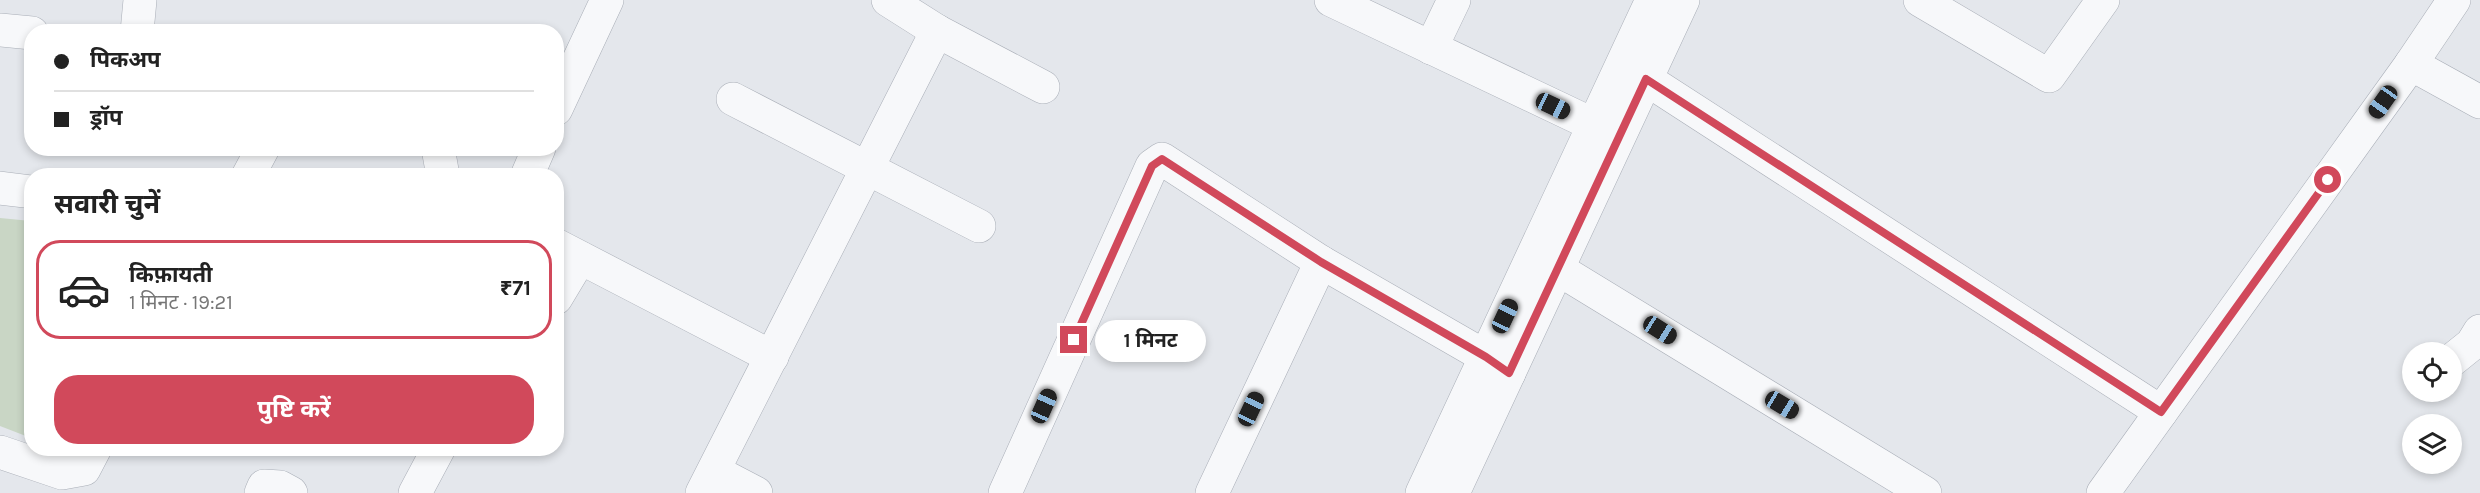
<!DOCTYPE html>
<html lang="hi">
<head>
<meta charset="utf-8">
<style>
	:root { --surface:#fff; --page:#f6f6f6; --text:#222; --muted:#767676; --line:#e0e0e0; --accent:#d1495b }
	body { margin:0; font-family:Karla,"Noto Sans Devanagari",sans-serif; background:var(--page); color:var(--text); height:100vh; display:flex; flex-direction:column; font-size:22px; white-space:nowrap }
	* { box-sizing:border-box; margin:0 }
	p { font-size:20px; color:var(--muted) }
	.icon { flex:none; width:33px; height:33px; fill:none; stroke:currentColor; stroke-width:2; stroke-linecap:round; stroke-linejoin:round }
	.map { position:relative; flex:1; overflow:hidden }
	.drawer { position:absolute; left:24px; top:168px; width:540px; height:288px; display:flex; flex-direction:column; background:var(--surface); border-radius:24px; box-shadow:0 3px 9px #0003 }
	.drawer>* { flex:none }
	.top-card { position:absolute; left:24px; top:24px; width:540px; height:132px; border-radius:24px; box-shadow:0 3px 9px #0003; display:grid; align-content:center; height:132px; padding:0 30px; background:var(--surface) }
	.buttons { position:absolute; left:2402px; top:342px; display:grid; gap:12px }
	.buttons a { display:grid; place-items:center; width:60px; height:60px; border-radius:50%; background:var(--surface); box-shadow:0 3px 9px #0003; font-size:30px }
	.end { position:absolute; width:27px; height:27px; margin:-14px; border:8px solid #d1495b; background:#fff; box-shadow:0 0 0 3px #fff }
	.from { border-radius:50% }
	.bubble { position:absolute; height:42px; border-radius:21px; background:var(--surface); box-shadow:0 3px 9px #0003; font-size:20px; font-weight:700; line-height:42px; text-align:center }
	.car { position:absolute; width:18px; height:36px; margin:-18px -9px; border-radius:8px; box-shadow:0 0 4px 2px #0007; background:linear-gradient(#222 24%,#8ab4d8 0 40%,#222 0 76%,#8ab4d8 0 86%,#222 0) }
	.top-card b { display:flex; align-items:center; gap:21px; height:57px; font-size:22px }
	.top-card b+b { border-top:2px solid var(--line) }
	.top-card i { width:15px; height:15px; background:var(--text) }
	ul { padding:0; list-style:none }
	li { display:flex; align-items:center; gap:18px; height:99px; margin:0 12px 9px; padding:0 18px; border:3px solid var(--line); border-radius:24px }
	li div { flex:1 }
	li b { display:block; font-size:22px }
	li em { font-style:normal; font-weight:700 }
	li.current { border-color:var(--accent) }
	li>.icon { width:54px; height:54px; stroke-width:1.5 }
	h2 { padding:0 30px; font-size:27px; line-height:72px }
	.button { display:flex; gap:12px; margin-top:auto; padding:12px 30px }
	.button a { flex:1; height:69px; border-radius:24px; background:var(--accent); color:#fff; font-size:24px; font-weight:700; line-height:69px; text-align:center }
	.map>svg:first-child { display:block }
</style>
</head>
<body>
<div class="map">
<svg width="2480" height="493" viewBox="0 0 2480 493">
	<rect width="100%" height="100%" fill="#e4e7ec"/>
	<!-- green -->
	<path fill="#c9d6c5" d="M0,218L31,221V438L0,426Z"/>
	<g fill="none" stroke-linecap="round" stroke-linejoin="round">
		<!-- minor casing -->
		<g stroke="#a9aeb7" stroke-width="34">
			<g id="minor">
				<path d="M888,0L937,31L1043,87"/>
				<path d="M1331,0L1594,125L1615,133"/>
				<path d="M1920,0L2049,76L2103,0"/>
				<path d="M0,30L32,33"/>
				<path d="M137,32L140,0"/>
				<path d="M1431,48L1454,0"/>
				<path d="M2411,64L2480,102"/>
				<path d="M1646,79L2161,412"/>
				<path d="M733,99L979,226"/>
				<path d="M556,109L607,0"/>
				<path d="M438,148L443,176"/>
				<path d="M248,176L263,148"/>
				<path d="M527,176L539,148"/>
				<path d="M0,188L32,192"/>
				<path d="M556,245L772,357"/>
				<path d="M1540,258L1925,493"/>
				<path d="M556,298L580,258"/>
				<path d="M2452,360L2472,344L2480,331"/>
				<path d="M0,452L62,473L84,469L95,448"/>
				<path d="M714,471L756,493"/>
				<path d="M261,493L264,486L280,487L291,493"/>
				<path d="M415,493L439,448"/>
				<path d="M702,493L937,31"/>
				<path d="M1005,493L1152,166L1162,159L1321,262L1486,357L1509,373"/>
				<path d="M1212,493L1321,262"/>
				<path d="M1422,493L1652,0"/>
				<path d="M1453,493L1683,0"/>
				<path d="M2103,493L2411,64L2454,0"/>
			</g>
		</g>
		<!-- minor -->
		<use href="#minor" stroke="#f7f8fa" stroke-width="33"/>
	</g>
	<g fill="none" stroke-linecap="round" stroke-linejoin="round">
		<!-- route -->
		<path stroke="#d1495b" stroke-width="8" d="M1074,340L1152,166L1162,159L1321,262L1486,357L1509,373L1646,79L2161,412L2328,180"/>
	</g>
</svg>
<div class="buttons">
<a><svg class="icon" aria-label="locate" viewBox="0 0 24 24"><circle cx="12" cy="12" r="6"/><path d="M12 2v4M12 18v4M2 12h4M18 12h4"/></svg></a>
<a><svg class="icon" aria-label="layers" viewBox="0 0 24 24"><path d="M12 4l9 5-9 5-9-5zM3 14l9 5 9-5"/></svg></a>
</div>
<i class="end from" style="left:2328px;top:180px"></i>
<i class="end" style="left:1074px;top:340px"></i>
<div class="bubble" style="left:1095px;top:320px;width:111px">1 मिनट</div>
<i class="car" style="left:2383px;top:102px;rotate:215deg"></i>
<i class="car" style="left:1553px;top:106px;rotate:115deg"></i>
<i class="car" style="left:1505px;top:316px;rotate:25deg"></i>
<i class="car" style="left:1660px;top:330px;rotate:122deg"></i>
<i class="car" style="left:1782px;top:405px;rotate:121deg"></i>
<i class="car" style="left:1044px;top:406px;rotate:24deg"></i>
<i class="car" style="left:1251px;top:409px;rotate:25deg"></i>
<div class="top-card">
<b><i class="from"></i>पिकअप</b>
<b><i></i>ड्रॉप</b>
</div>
<section class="drawer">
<h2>सवारी चुनें</h2>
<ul>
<li class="current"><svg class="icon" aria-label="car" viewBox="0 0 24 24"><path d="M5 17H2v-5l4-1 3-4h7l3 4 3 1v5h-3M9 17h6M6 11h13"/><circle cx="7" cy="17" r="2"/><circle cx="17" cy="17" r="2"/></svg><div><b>किफ़ायती</b><p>1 मिनट · 19:21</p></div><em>₹71</em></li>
</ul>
<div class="button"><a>पुष्टि करें</a></div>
</section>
</div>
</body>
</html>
